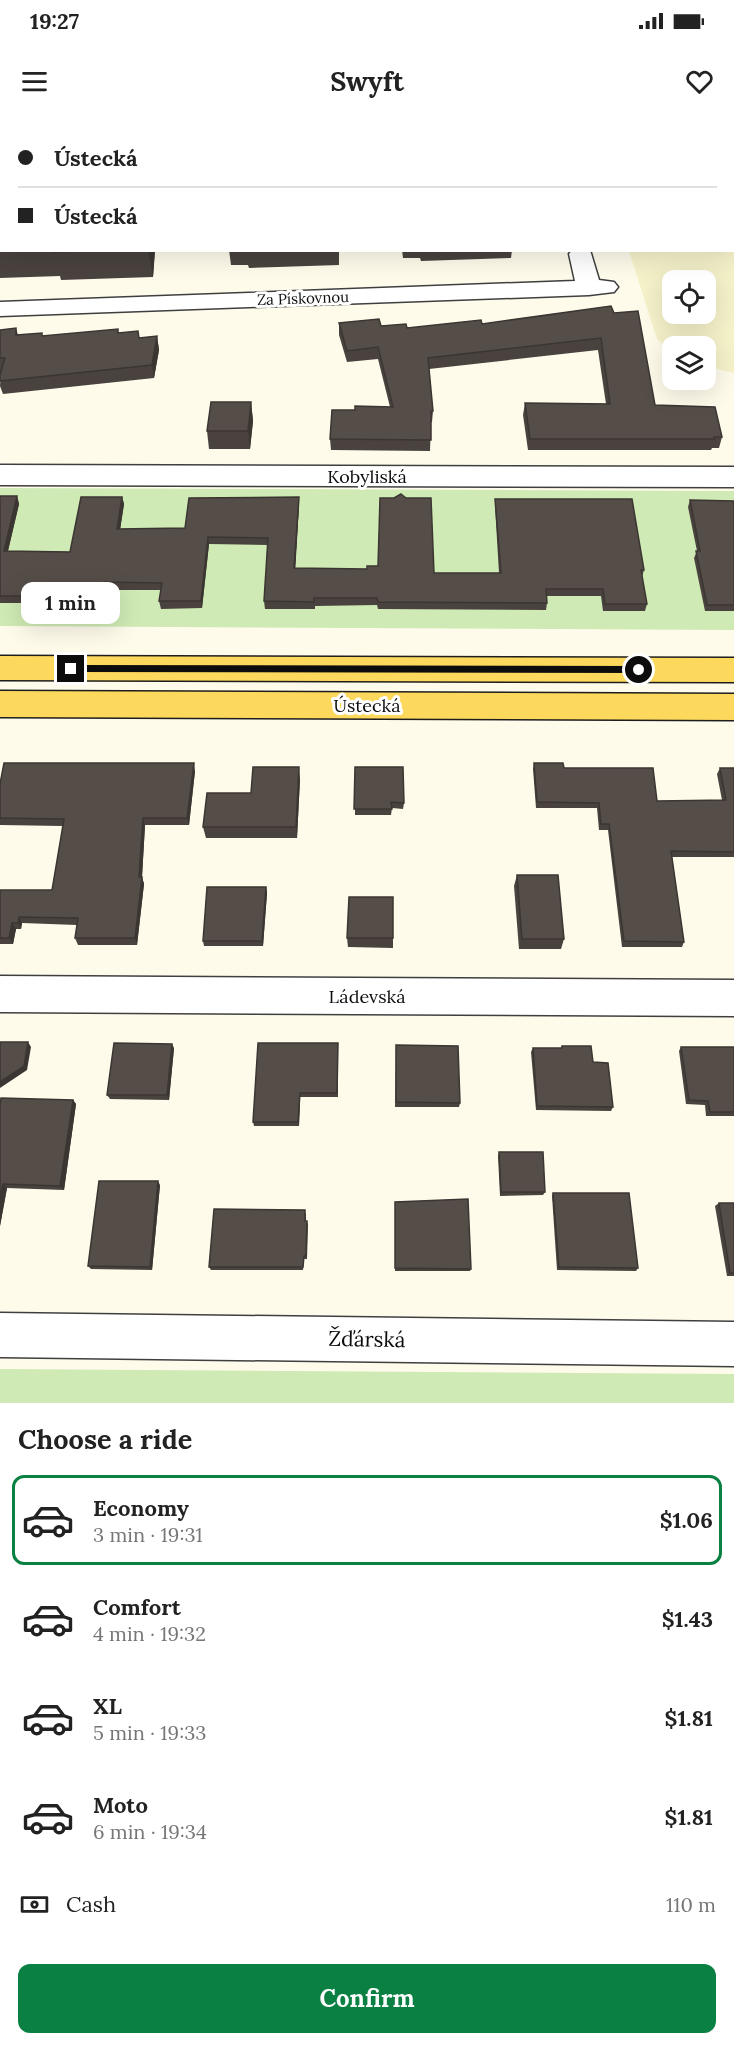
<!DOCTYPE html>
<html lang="en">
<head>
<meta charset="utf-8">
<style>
	:root { --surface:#fff; --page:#f6f6f6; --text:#222; --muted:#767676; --line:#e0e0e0; --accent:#0b8043 }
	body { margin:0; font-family:Lora,serif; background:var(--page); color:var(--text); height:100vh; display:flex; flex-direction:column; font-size:22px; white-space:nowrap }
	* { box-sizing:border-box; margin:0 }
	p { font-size:20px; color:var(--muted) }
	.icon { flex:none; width:33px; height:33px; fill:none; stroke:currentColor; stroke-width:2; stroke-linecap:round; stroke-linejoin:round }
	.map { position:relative; height:1283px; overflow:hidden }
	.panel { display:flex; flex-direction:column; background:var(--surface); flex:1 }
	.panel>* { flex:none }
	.banner { position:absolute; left:0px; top:0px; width:735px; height:132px; box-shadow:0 6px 24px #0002; display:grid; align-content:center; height:132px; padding:0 18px; background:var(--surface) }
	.tools { position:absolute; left:662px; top:150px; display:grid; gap:12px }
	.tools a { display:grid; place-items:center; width:54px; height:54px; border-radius:12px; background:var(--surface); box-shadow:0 6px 24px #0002; font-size:30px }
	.end { position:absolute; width:27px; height:27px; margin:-14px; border:8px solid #0c0c0c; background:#fff; box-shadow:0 0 0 3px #fff }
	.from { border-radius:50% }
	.bubble { position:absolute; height:42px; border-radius:12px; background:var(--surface); box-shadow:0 6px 24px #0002; font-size:20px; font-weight:800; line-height:42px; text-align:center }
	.banner b { display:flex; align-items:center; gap:21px; height:57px; font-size:22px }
	.banner b+b { border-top:2px solid var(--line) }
	.banner i { width:15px; height:15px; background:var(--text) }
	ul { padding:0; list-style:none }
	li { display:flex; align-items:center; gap:18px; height:90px; margin:0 12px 9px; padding:0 6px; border:3px solid transparent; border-radius:12px }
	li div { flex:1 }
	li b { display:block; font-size:22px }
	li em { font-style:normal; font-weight:800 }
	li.current { border-color:var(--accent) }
	li>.icon { width:54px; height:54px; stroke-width:1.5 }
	h2 { padding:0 18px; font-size:27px; line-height:72px }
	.pay { display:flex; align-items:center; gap:15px; height:66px; padding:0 18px; font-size:22px }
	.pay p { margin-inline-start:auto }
	.button { display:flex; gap:12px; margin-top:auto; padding:12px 18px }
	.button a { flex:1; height:69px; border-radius:12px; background:var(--accent); color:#fff; font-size:24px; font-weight:800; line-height:69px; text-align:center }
	.status { display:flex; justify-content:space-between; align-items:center; height:42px; padding:0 30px; background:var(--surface); direction:ltr }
	.status svg { height:16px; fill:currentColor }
	header { display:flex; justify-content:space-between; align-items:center; height:78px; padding:0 18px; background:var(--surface); font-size:27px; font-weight:800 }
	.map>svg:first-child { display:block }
</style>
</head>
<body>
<div class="status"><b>19:27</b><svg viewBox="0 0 49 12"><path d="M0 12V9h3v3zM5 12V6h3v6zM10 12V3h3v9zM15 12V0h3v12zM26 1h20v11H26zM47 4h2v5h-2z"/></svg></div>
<header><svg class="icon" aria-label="menu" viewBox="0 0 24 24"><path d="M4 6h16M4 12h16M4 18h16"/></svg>Swyft<svg class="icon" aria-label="heart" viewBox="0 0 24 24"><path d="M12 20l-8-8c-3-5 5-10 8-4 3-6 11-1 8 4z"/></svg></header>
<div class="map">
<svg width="734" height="1283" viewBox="0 0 734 1283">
	<rect width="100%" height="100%" fill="#fffbeb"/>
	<!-- farmland -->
	<path fill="#f5f2ca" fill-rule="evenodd" d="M584,0H734V253L705,246V226H672V233L657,219L629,131L734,130V2ZM672,160H705V194H672Z"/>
	<!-- green -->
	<g fill="#cfeab4">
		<path d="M0,368L734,371V510L0,506Z"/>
		<path d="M0,1249L734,1254V1283H0Z"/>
	</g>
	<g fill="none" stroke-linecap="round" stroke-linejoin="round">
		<!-- minor casing -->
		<g stroke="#3f3f3f" stroke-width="3">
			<g id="minor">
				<path d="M572,130H590L599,160L614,162L618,167L614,172L589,175L0,196V182L575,161L569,134Z"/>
				<path d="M0,345L734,347V367L0,365Z"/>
				<path d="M0,856L734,860V896L0,892Z"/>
				<path d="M0,1193L734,1202V1246L0,1237Z"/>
			</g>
		</g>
		<!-- major casing -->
		<g stroke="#1d1d1d" stroke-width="3">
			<g id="major">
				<path d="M0,536L734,538V562L0,560Z"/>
				<path d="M0,571L734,574V600L0,597Z"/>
			</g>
		</g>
		<!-- minor -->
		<use href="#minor" fill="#fff" fill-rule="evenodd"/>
		<!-- major -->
		<use href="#major" fill="#fcd85d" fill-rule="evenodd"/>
	</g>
	<!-- wall -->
	<g fill="#49423e">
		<path d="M0,0L2,130H155L153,157L61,160L60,156L0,158Z"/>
		<path d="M229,130H339V145L249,148L248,145H231Z"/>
		<path d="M402,130H512L511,138L421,141L420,138H403Z"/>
		<path d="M611,186L655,285L722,317L719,328H712L711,330H528L523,295L525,283L606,284L598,230L429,249L433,291L432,302H431L430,331L331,330L330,319L355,290L390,287L378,239L347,242L339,215V203L407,208L482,204Z"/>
		<path d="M16,208L18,215L42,216L118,213L139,218L157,216L159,230L154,258L3,274L0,266L1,252H0V210Z"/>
		<path d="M251,282L253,301L250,329H209L207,311Z"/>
		<path d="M0,376H17L19,384L8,431L70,432L122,377L124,384L120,409L185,408L299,385L295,448L434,453H499L495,386V379L644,450L642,457L647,484L645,491H603L601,476H546L547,483L546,490L378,489L377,485L315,486V489H265L264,481L268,425L209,424L202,488L161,489L159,481L161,470H106L102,489L59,488L58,483H0Z"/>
		<path d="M690,380L734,381V491H705L694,438L697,431L688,387Z"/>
		<path d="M534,643L564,648L657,681L722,680L717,654L720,648H734V737H672L684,822L682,827H622L608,710H599L597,688H536L533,649Z"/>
		<path d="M355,647L404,683L403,689L392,688L391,695H355Z"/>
		<path d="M195,651L189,705H145L142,757L144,764L137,825H78L75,818L77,805L22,803L21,809H16L13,824H0V770H52L63,706L0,705V664Z"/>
		<path d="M300,659L297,718H206L203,707L251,673Z"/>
		<path d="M517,755L564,819L561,829H519L514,766Z"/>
		<path d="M266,767L267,773L263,826H204L203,821Z"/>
		<path d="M347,818H393V828L348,827Z"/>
		<path d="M338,923V977H300L299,1006H254L253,1002Z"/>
		<path d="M396,925L460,983L459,987H395Z"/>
		<path d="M562,926L593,942L613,987L611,991L536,990L531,932L533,928H561Z"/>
		<path d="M681,927H734V996H706L705,985L686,984L679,931Z"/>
		<path d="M174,928L169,980L110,979L107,975Z"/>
		<path d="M73,980L76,984L64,1070L7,1068L0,1106V985Z"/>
		<path d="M499,1032L545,1072L543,1075L500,1076L498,1036Z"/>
		<path d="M160,1065L152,1150L91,1149L88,1146Z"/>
		<path d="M553,1073L638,1148L636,1151L557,1150L552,1076Z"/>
		<path d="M395,1082L471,1149L470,1151H395Z"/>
		<path d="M719,1083H734V1156H727L715,1086Z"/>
		<path d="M306,1093V1101L308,1104L307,1139H304L303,1150H211L209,1147Z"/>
	</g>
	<!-- shaded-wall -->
	<g fill="#3c3632">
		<path d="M148,130H155L153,157Z"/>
		<path d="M157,216L159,230L154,258L152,245Z"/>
		<path d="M251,282L253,301L250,329L248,311Z"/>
		<path d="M17,376L19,384L6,439L4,431Z"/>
		<path d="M122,377L124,384L119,417L117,409Z"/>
		<path d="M299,377V385L295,455L294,448Z"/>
		<path d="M208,417L209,424L202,488L201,481Z"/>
		<path d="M104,462L106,470L102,489L100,481Z"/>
		<path d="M194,643L195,651L189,705L187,698Z"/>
		<path d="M299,647L300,659L297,718L296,707Z"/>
		<path d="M143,698L145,705L142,757L144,764L137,825L135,818Z"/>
		<path d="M266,767L267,773L263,826L262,821Z"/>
		<path d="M19,797L22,803L21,809L18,803Z"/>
		<path d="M12,803L16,809L13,824L9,818Z"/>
		<path d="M28,922L31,927L27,950L0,968V962Z"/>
		<path d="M172,924L174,928L169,980L167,975Z"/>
		<path d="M300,973V977L299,1006L298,1002Z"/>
		<path d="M73,980L76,984L64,1070L60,1066Z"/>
		<path d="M158,1061L160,1065L152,1150L150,1147Z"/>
		<path d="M3,1064L7,1068L0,1106V1079Z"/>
	</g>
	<!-- building -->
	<g fill="#554d48" stroke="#3c3632" stroke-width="1.5">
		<path d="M0,0H161L160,2H2V130H0Z"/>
		<rect x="239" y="0" width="100" height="2"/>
		<path d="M54,130H106L54,132Z"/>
		<path d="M611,186L614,193L638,191L655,285L715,287L722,317H714V319H530L525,283L610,284L601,218L428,238L433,291H431V320L330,319L332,290H355V286L393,287L378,227L347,231L339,203L379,199L381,206L406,204L407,208L481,200L482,204Z"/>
		<path d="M16,208V215L42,213V216L118,209V213L138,211L139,218L157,216L152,245L0,261V255L5,238H0V210Z"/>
		<path d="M211,282H251L248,311H207Z"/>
		<path d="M401,374L406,378H431L434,453H501L495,379H632L644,450H641L647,484H605L603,469H546L547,483L378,482L377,478H314V482L264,481L268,418L208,417L201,481H159L162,463L104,462L100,481H57L58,476H0V376H17L4,431L70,432L81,377H122L117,409L185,408L189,378L299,377L294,448L367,449V446H378L380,378H394Z"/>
		<path d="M690,380L734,381V485H707L696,431H700Z"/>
		<path d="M4,643H194L187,698H143L139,757H142L135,818H75L78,798L19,797L18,803H12L9,818H0V770H52L64,699L0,698V664Z"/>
		<path d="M534,643H563L564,648H653L657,681L726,680L720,648H734V732L671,731L684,822L624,821L609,704H601L599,683L537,682Z"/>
		<path d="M253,647H299L296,707H203L207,673H251Z"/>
		<path d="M355,647H403L404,683L391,682L392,689H354Z"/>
		<path d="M517,755H558L564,819H522Z"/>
		<path d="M207,767H266L262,821H203Z"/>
		<path d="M349,777H393V818H347Z"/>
		<path d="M0,922H28L24,946L0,962Z"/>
		<path d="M114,923L172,924L167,975H107Z"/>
		<path d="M258,923H338L337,973H300L298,1002H253Z"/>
		<path d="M396,925L458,926L460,983L396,982Z"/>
		<path d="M562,926H591L593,942L608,943L613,987L537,986L533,928H562Z"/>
		<path d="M681,927H734V992H710L708,981L689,980Z"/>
		<path d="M1,978L73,980L60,1066L3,1064L0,1079V985Z"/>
		<path d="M499,1032H543L545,1072H501Z"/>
		<path d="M99,1061H158L150,1147L88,1146Z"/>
		<path d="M553,1073H629L638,1148L559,1147Z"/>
		<path d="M468,1079L471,1149L395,1148V1082Z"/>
		<path d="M719,1083H734V1153H730Z"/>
		<path d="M214,1089L305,1090V1101H307L306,1136H304L303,1147H209Z"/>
	</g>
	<!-- route -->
	<path fill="#0c0c0c" d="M71,545L639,546L644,550L639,553L71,552L66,549Z"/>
	<g text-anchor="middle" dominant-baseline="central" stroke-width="6" stroke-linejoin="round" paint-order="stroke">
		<!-- far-street labels -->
		<g font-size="15" fill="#0c0c0c" stroke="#fff">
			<text transform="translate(303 178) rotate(-2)">Za Pískovnou</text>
		</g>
		<!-- street labels -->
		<g font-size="18" fill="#0c0c0c" stroke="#fff">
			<text x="367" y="356">Kobyliská</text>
			<text x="367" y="585">Ústecká</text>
			<text x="367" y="876">Ládevská</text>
		</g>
		<!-- near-street labels -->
		<g font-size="21" fill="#0c0c0c" stroke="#fff">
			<text transform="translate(367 1219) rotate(1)">Žďárská</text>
		</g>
	</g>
</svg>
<div class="tools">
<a><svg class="icon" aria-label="locate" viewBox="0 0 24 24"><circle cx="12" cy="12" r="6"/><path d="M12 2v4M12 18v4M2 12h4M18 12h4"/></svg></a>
<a><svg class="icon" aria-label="layers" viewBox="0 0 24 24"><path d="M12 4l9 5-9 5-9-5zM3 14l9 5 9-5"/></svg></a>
</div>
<i class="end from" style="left:639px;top:550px"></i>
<i class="end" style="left:71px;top:549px"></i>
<div class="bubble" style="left:21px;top:462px;width:99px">1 min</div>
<div class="banner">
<b><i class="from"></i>Ústecká</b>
<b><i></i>Ústecká</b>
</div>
</div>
<section class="panel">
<h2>Choose a ride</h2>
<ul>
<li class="current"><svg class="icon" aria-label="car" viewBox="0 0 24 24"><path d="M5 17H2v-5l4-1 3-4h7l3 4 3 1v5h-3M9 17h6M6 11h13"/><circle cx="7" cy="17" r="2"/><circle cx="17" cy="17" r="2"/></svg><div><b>Economy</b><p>3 min · 19:31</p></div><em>$1.06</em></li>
<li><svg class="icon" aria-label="car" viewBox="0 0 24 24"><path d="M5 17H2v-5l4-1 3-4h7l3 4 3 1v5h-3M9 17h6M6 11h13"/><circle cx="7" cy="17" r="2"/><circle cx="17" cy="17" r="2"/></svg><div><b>Comfort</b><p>4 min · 19:32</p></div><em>$1.43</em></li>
<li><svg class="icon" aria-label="car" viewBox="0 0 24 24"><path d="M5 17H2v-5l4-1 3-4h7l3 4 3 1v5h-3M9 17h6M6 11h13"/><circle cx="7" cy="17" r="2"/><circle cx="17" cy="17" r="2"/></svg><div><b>XL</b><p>5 min · 19:33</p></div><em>$1.81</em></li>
<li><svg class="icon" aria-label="car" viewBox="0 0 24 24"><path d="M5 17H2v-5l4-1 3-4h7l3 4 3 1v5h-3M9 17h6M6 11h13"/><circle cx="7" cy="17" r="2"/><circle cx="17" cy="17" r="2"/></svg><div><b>Moto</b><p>6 min · 19:34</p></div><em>$1.81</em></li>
</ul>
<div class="pay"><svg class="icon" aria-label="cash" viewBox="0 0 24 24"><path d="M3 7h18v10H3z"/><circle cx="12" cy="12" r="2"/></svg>Cash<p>110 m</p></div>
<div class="button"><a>Confirm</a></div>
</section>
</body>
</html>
